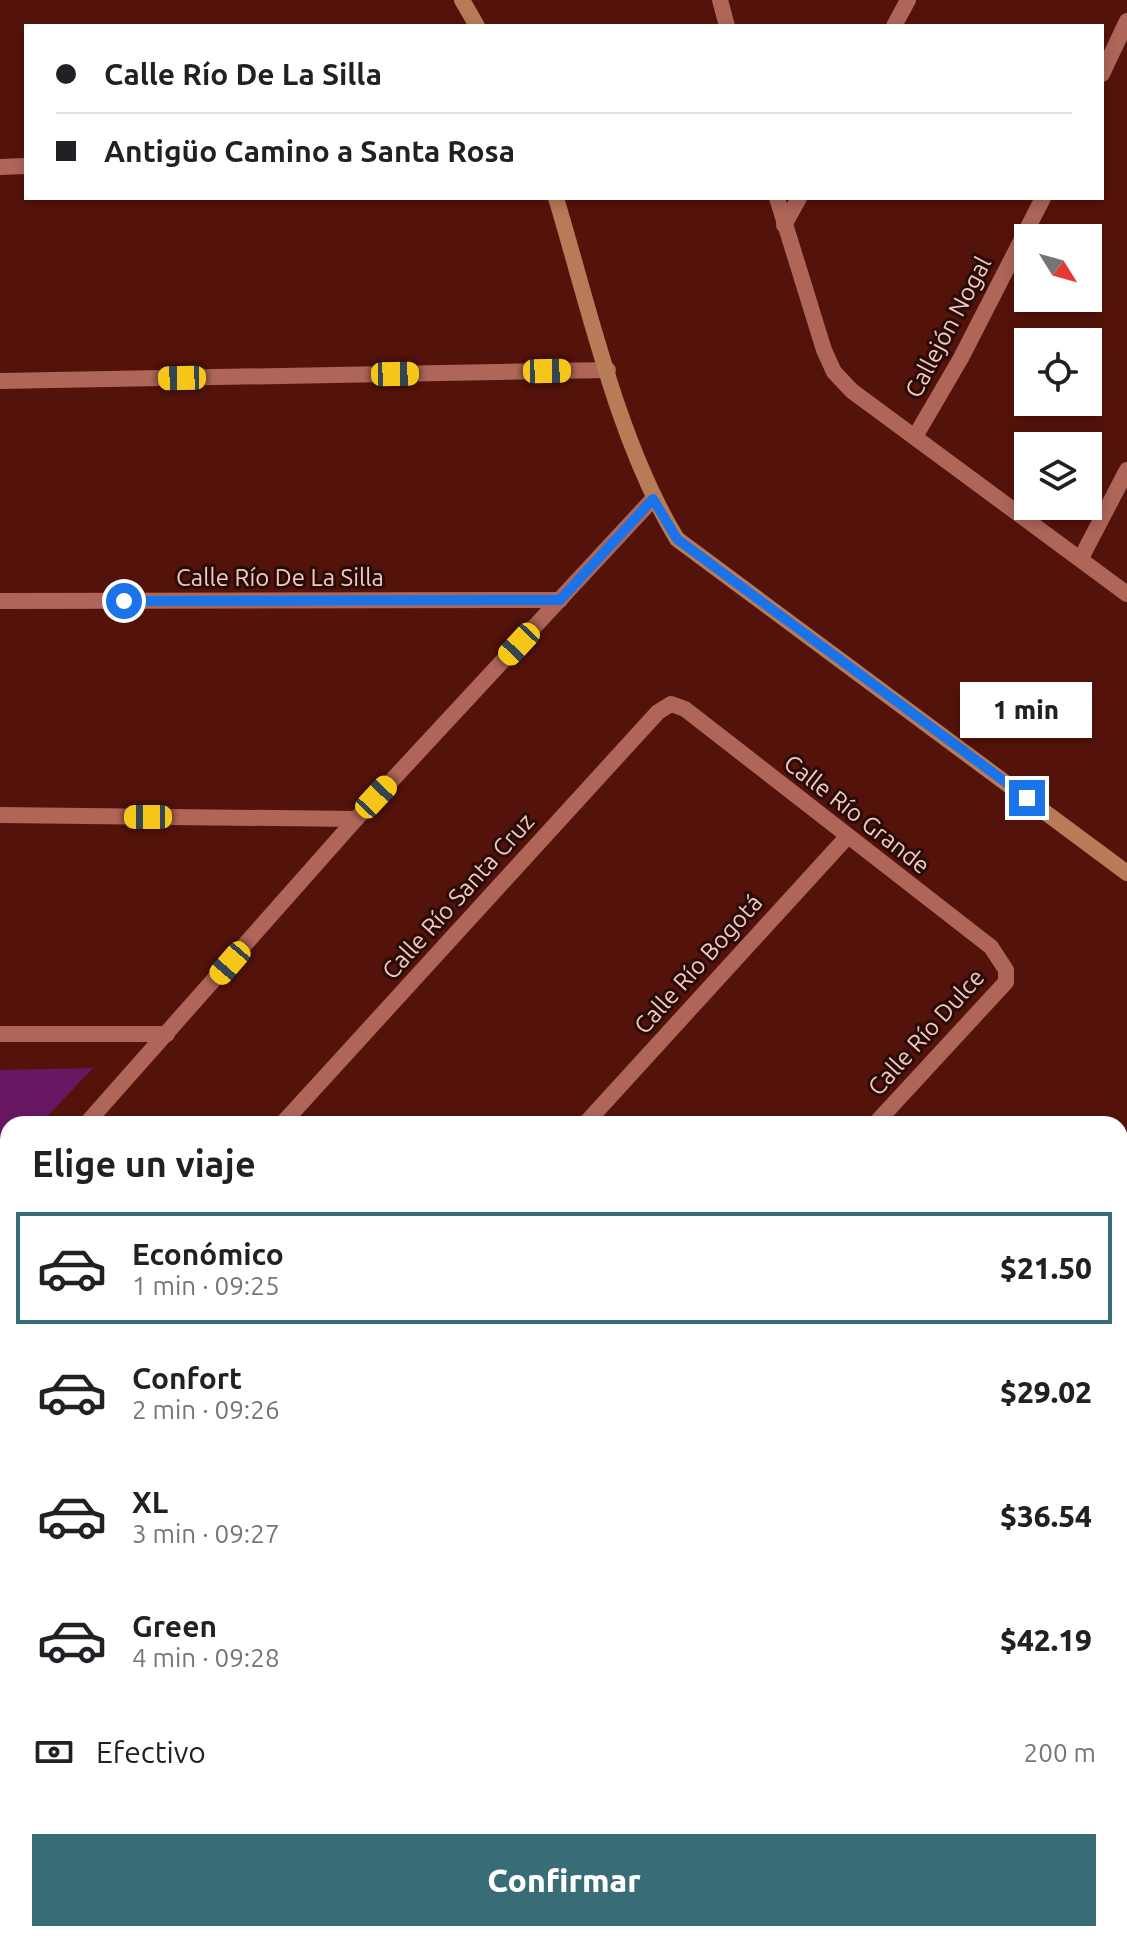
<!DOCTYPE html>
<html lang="es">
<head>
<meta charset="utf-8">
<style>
	:root { --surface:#fff; --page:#f6f6f6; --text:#202124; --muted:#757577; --line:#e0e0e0; --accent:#386d78 }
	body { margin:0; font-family:Ubuntu,sans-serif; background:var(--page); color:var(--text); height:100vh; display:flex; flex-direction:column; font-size:30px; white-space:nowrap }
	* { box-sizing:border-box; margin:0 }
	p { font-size:26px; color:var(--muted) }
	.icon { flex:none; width:44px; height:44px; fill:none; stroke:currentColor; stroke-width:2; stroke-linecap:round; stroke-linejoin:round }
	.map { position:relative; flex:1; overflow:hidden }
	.sheet { position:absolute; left:0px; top:1116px; width:1128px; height:826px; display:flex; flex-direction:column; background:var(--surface); border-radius:24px 24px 0 0; box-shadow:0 4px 12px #0003 }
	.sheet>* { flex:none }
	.top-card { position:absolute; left:24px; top:24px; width:1080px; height:176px; border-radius:0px; box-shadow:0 4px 12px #0003; display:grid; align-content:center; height:176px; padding:0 32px; background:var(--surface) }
	.needle { width:52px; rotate:127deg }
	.controls { position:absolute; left:1014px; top:224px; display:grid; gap:16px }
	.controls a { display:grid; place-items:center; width:88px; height:88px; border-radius:0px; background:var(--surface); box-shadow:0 4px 12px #0003; font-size:40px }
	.end { position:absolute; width:36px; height:36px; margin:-18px; border:10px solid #1a73e8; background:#fff; box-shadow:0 0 0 4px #fff }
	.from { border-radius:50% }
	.bubble { position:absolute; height:56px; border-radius:0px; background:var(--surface); box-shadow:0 4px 12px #0003; font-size:26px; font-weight:800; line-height:56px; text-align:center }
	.car { position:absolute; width:24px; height:48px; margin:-24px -12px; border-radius:10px; box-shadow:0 0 6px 2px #0007; background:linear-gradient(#f5c518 24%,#345 0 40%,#f5c518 0 76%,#345 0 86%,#f5c518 0) }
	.top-card b { display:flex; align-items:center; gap:28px; height:76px; font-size:30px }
	.top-card b+b { border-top:2px solid var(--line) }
	.top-card i { width:20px; height:20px; background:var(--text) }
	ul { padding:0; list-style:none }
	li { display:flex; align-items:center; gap:24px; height:112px; margin:0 16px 12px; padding:0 16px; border:4px solid transparent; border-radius:0px }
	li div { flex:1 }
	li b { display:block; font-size:30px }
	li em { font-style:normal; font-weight:800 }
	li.selected { border-color:var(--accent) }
	li>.icon { width:72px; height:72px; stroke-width:1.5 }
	h2 { padding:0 32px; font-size:36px; line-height:96px }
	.pay { display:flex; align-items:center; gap:20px; height:88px; padding:0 32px; font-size:30px }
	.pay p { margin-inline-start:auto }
	.cta { display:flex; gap:16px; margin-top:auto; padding:16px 32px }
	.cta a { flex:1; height:92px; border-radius:0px; background:var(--accent); color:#fff; font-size:32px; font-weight:800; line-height:92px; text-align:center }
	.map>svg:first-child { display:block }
</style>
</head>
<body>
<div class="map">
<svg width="1127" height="1941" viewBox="0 0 1127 1941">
	<rect width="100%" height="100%" fill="#54130a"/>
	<!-- green -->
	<g fill="#681762">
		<path d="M93,1068L40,1124H8V1158L0,1167V1070Z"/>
		<path d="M1120,1641L1127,1647V1779L1120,1787Z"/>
	</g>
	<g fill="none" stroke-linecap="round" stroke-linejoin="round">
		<!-- street -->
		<g stroke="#af6658" stroke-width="16">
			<path d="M720,0L727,26"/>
			<path d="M894,26L908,0"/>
			<path d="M1102,74L1127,21"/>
			<path d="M0,167L26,166"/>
			<path d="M777,198L824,350L834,372L852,391L1127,594"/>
			<path d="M784,225L799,198"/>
			<path d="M0,381L608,370"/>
			<path d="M916,435L961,358L1043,198"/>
			<path d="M1081,558L1127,470"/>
			<path d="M0,601L560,600"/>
			<path d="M0,815L356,819"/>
			<path d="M0,1034H167"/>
			<path d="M86,1124L356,819L653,499"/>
			<path d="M282,1124L658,712L671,704L685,709L991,947L1006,970V982L875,1124"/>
			<path d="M585,1124L847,837"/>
			<path d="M1120,1168L1127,1161"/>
			<path d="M0,1218L8,1210"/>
			<path d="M0,1304L8,1312"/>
			<path d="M0,1377L8,1369"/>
			<path d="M0,1455L8,1448"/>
			<path d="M1120,1484L1127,1476"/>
			<path d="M0,1504L8,1511"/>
			<path d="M1120,1614L1127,1620"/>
			<path d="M0,1768L8,1759"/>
			<path d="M1120,1811L1127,1804"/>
			<path d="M1120,1886L1127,1892"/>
			<path d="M461,1934L473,1941"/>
			<path d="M693,1934L701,1941"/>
			<path d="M916,1934L923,1941"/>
			<path d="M129,1941L135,1934"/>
			<path d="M430,1941L438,1934"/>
			<path d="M998,1941L1005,1934"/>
		</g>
		<!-- secondary -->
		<g stroke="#b77b57" stroke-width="16">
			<path d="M462,0L477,26"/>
			<path d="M556,198C589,307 618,442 677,539L1127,873"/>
		</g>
	</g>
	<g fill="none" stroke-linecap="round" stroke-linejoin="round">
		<!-- route -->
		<path stroke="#1a73e8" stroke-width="10" d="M124,601L560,600L653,499L677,539L1027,798"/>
	</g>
	<g text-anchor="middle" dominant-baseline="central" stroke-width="6" stroke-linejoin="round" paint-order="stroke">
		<!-- street labels -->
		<g font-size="24" fill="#f2c8c0" stroke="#280b07">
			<text transform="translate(948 327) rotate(-62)">Callejón Nogal</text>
			<text x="280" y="577">Calle Río De La Silla</text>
			<text transform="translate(857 814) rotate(38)">Calle Río Grande</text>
			<text transform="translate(458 896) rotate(-48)">Calle Río Santa Cruz</text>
			<text transform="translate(698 964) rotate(-48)">Calle Río Bogotá</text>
			<text transform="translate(926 1032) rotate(-48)">Calle Río Dulce</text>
		</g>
	</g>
</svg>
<div class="controls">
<a><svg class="needle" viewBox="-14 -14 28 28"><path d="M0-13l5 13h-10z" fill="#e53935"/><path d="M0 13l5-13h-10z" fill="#757577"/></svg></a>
<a><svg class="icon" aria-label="locate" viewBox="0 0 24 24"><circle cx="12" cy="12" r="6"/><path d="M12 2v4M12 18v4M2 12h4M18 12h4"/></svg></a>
<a><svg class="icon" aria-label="layers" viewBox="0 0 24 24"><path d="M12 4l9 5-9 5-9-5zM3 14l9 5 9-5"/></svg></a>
</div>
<i class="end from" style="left:124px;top:601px"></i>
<i class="end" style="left:1027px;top:798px"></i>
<div class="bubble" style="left:960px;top:682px;width:132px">1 min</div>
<i class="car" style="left:547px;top:371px;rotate:89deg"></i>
<i class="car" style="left:395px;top:374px;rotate:89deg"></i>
<i class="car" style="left:182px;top:378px;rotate:269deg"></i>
<i class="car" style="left:519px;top:644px;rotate:223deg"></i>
<i class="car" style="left:376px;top:797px;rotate:43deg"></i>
<i class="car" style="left:148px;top:817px;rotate:270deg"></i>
<i class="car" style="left:230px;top:963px;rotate:221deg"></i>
<div class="top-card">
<b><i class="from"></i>Calle Río De La Silla</b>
<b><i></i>Antigüo Camino a Santa Rosa</b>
</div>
<section class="sheet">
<h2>Elige un viaje</h2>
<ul>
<li class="selected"><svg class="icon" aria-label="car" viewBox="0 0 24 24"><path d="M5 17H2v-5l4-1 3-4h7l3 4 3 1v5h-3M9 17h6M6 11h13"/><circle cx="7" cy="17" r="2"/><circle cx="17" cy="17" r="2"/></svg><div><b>Económico</b><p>1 min · 09:25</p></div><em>$21.50</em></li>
<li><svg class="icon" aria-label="car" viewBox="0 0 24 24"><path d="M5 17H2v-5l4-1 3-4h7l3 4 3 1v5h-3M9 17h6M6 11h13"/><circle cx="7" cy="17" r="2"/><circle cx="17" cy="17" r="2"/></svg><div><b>Confort</b><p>2 min · 09:26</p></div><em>$29.02</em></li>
<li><svg class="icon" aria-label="car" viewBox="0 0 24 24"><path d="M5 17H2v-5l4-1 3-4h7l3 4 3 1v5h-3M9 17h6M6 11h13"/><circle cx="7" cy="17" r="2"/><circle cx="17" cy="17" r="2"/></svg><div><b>XL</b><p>3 min · 09:27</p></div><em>$36.54</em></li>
<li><svg class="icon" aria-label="car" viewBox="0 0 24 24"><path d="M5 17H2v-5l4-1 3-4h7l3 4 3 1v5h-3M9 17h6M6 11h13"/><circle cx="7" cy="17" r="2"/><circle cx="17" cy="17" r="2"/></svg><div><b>Green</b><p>4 min · 09:28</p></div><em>$42.19</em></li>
</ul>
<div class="pay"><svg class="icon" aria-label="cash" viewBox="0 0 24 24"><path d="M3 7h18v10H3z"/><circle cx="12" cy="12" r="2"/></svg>Efectivo<p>200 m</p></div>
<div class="cta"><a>Confirmar</a></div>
</section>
</div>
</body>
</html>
